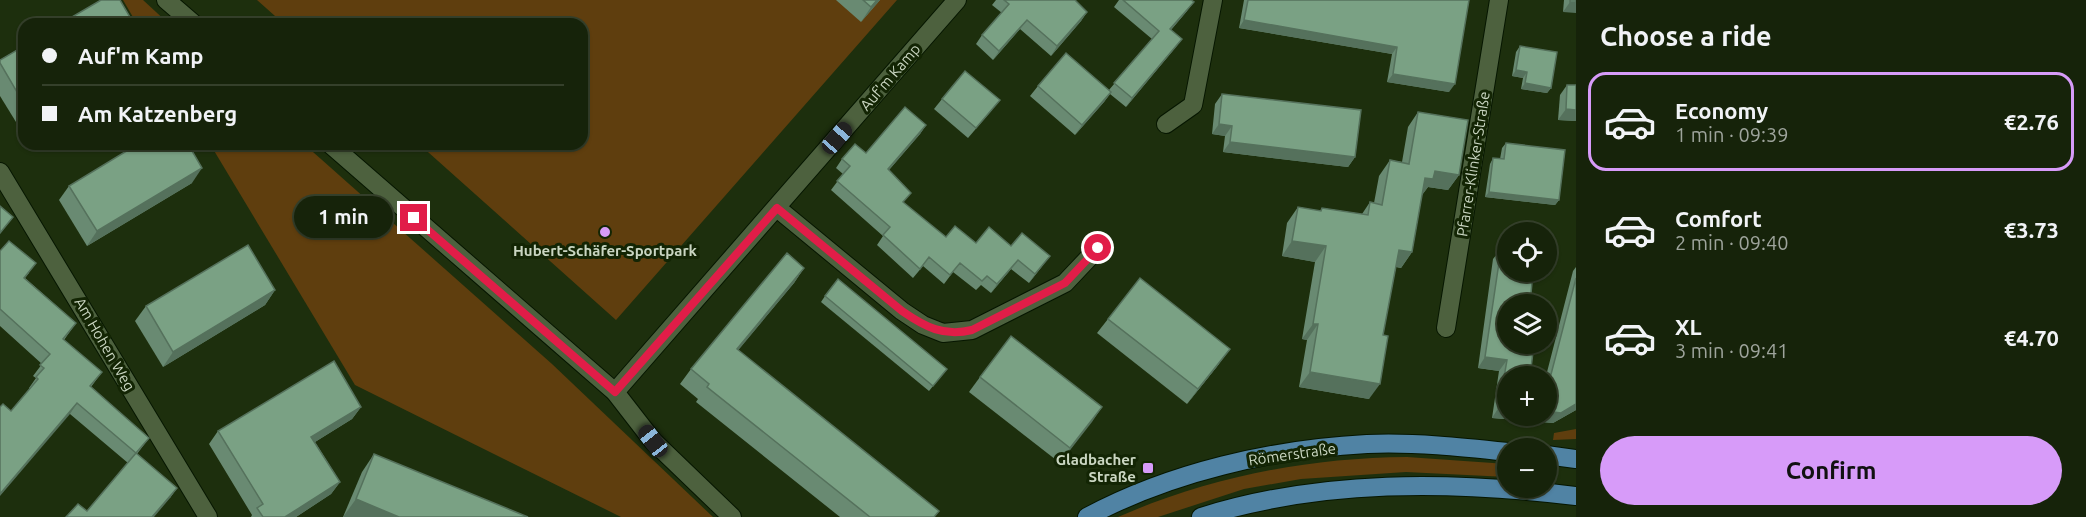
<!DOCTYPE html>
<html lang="en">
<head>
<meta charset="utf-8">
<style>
	:root { --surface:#16230a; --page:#232f18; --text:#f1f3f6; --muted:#9ea49c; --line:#35402b; --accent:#d79bf9 }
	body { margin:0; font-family:Ubuntu,sans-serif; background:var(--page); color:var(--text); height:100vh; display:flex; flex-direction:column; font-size:22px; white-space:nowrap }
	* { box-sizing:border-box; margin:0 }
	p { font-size:20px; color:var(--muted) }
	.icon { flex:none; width:33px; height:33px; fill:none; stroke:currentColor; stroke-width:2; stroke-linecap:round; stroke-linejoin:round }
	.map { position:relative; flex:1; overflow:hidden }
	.sheet { display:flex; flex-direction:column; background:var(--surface); width:510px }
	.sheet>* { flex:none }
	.hud { position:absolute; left:18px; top:18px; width:570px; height:132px; border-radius:18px; box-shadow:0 2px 4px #0004,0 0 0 2px var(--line); display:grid; align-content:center; height:132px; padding:0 24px; background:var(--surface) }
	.buttons { position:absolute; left:1497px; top:222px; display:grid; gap:12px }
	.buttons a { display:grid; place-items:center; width:60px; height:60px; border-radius:50%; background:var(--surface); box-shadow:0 2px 4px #0004,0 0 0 2px var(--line); font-size:30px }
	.end { position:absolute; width:27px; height:27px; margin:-14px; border:8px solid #e11d48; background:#fff; box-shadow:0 0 0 3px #fff }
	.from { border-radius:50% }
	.bubble { position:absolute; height:42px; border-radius:21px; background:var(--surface); box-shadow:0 2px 4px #0004,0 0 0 2px var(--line); font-size:20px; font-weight:700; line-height:42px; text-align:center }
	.car { position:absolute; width:18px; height:36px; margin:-18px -9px; border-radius:8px; box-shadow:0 0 4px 2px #0007; background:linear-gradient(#222 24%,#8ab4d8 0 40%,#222 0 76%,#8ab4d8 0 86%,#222 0) }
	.hud b { display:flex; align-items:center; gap:21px; height:57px; font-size:22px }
	.hud b+b { border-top:2px solid var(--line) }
	.hud i { width:15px; height:15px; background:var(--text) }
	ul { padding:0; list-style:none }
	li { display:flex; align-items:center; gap:18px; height:99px; margin:0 12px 9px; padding:0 12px; border:3px solid transparent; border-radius:18px }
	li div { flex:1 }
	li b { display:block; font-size:22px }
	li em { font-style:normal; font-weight:700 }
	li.on { border-color:var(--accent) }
	li>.icon { width:54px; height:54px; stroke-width:1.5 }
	h2 { padding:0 24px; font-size:27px; line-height:72px }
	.primary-button { display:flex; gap:12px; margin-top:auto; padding:12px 24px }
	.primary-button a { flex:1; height:69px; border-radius:36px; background:var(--accent); color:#111; font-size:24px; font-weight:700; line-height:69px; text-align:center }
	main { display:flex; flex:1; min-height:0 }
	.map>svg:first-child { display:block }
</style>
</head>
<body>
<main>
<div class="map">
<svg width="1576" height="517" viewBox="0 0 1576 517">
	<rect width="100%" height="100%" fill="#1d2f0d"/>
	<!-- green -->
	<g fill="#5f3e0e">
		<path d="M123,0H143L169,24H137Z"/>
		<path d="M257,0H897L616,320L419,144H582V24H284Z"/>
		<path d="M210,144H304L552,364L713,517H621L355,385Z"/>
		<path d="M1576,429V439L1553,440L1554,433Z"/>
		<path d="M1407,457L1507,464V477L1406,472L1301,479L1244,489L1158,517H1118C1210,477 1306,458 1407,457Z"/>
	</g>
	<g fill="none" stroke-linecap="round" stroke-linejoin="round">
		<!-- minor casing -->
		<g stroke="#061600" stroke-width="20">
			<g id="minor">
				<path d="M166,0L194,24"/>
				<path d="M1166,124L1193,105L1213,0"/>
				<path d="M330,144L615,392L653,441L732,517"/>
				<path d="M0,172L208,517"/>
				<path d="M777,208L902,311L923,325L943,333L972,330L1065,283L1098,248"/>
				<path d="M1446,328L1499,0"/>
				<path d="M615,392L957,0"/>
			</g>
		</g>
		<!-- major casing -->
		<g stroke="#061600" stroke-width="20">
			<g id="major">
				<path d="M1546,455L1576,459"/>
				<path d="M1087,517C1171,472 1272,449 1367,444C1414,442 1461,447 1508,452"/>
				<path d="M1201,517C1322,479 1451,481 1576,496"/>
			</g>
		</g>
		<!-- minor -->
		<use href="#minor" stroke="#4d613e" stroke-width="18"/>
		<!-- major -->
		<use href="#major" stroke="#5083a4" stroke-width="18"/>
	</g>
	<!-- wall -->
	<g fill="#698a72">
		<path d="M836,0H880L861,22Z"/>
		<path d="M996,0H1075L1087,12L1081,21L1051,56L1020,29L993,60L976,44L982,35L1002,13L992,5Z"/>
		<path d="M1119,0H1191L1187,11L1171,30L1182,39L1175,48L1126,107L1110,94L1104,102L1075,135L1030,96L1038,86L1109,90L1152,39L1114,7Z"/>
		<path d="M1244,0H1469L1449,92L1387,82L1392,54L1239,28Z"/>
		<path d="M1564,0H1576L1563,12Z"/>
		<path d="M24,46V117L16,122L0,96V60Z"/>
		<path d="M1520,46L1551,88L1547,93L1521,89L1523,78L1512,76L1516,52Z"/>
		<path d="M1567,85H1576V121L1558,120L1560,95Z"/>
		<path d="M1222,94L1355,157L1348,167L1223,152L1225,136L1212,134L1215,104Z"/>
		<path d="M942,99L992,110L968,138L934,109Z"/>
		<path d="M1418,112L1459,175L1448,190L1428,187L1422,195L1412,252L1401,268L1396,267L1369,399L1299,387L1307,340L1302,339L1315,262L1282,256L1287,223L1298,207L1320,211L1322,208L1362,214L1370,202L1374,203L1379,176L1390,160L1402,162L1408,127Z"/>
		<path d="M926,125L920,134L889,170L904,203L946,237L976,243L1011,246L1043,265L1029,283L1011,269L991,293L981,285L976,290L953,272L944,284L923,266L913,278L877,245L883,236L831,190L843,174L836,168L842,159L866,153Z"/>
		<path d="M1506,143L1559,200L1555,205L1485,197L1490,164L1493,158L1500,159L1502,148Z"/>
		<path d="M192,183L87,246L59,200L69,186Z"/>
		<path d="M1501,249L1508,376L1546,416V376L1573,271L1576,267V410L1553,423L1492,418L1499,371L1478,368L1493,259Z"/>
		<path d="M0,251L29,273L25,278L76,323L64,340L102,372L91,387L149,438L137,454L177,488L170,498L87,511L128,463L70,414L11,411L30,389L29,388L36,378L33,376L42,364L0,326Z"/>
		<path d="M804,268L794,283L738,350L935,517H840L696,402L698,399L680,384L691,369Z"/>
		<path d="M275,290L265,305L163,367L135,321L146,306Z"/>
		<path d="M825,296L947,369L929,391L821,302Z"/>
		<path d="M1108,319L1219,364L1187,404L1097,333Z"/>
		<path d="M980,377L1102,407L1060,463L969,392Z"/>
		<path d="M361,407L352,419L315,442L340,482L331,494L296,517H251L252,515L209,444L218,431Z"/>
		<path d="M374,454L528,517H343L362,472Z"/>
	</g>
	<!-- shaded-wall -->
	<g fill="#55715c">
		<path d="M877,0H880L861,22L871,7Z"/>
		<path d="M1194,2L1187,11L1164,38L1170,29Z"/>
		<path d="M1570,2H1576V13L1563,12Z"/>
		<path d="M1087,12L1081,21L1051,56L1057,46Z"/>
		<path d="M1027,20L1020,29L993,60L999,51Z"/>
		<path d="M1244,20L1397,47L1392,54L1239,28Z"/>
		<path d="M1182,39L1175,48L1126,107L1132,98Z"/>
		<path d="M1516,70L1527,72L1523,78L1512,76Z"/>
		<path d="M1393,74L1455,84L1449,92L1387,82Z"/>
		<path d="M1525,83L1551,88L1547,93L1521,89Z"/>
		<path d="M1111,92L1104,102L1075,135L1082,125Z"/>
		<path d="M1566,109L1576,110V121L1558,120Z"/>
		<path d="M24,110V117L16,122Z"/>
		<path d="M1219,124L1232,126L1225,136L1212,134Z"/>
		<path d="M926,125L920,134L882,178L888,169Z"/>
		<path d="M1230,142L1355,157L1348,167L1223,152Z"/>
		<path d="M202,168L192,183L87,246L97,231Z"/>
		<path d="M1435,171L1459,175L1448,190L1428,187L1422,195L1414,193L1425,178Z"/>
		<path d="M1489,192L1559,200L1555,205L1485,197Z"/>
		<path d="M1292,241L1326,246L1315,262L1282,256Z"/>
		<path d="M1399,250L1412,252L1401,268L1388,265Z"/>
		<path d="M1050,256L1029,283L1035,274Z"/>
		<path d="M1018,260L1011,269L991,293L997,284Z"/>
		<path d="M804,268L794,283L726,365L737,349Z"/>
		<path d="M275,290L265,305L163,367L173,352Z"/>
		<path d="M1313,324H1318L1307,340L1302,339Z"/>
		<path d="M1230,349L1219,364L1187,404L1198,389Z"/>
		<path d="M1485,357L1507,360L1499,371L1478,368Z"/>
		<path d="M1310,372L1380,384L1369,399L1299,387Z"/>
		<path d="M77,403L70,414L0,496V494Z"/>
		<path d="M1576,404V410L1553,423L1492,418L1499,407L1508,408V416H1546V411Z"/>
		<path d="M361,407L352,419L302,450L311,437Z"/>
		<path d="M1102,407L1092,422L1060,463L1070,448Z"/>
		<path d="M340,482L331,494L296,517H285Z"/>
		<path d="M177,488L170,498L154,517H152Z"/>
		<path d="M356,499L399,517H343Z"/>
	</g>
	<!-- building -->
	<g fill="#7aa184" stroke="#55715c" stroke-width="1.5">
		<path d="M101,0H120L134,24H60Z"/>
		<path d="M863,0H877L871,7Z"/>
		<path d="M1004,0H1075L1087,12L1057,46L1027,20L999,51L982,35L1009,4Z"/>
		<path d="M1123,0H1191L1194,2L1170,29L1182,39L1132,98L1114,83L1159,31Z"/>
		<path d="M1248,0H1469L1455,84L1393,74L1397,47L1244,20Z"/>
		<rect x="1570" y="0" width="6" height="2"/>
		<path d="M24,46V104L0,63V60Z"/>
		<path d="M1520,46L1557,52L1551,88L1525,83L1527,72L1516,70Z"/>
		<path d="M1066,53L1111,92L1082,125L1038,86Z"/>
		<path d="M965,71L1000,100L976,128L942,99Z"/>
		<path d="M1567,85H1576V110L1566,109Z"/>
		<path d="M1222,94L1361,110L1355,157L1230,142L1232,126L1219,124Z"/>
		<path d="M905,107L926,125L888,169L911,193L903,202L946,237L955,226L976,243L989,227L1011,246L1022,233L1050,256L1035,274L1018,260L997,284L987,276L982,281L960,263L950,275L929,257L920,269L883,235L890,227L837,181L850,166L842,159L855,144L866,153Z"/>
		<path d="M1418,112L1468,120L1459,175L1435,171L1433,179L1425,178L1412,252L1399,250L1383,335L1388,336L1380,384L1310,372L1318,324H1313L1326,246L1292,241L1298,207L1321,211L1322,208L1368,215L1370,202L1382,205L1390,160L1409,164Z"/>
		<path d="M1506,143L1565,150L1559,200L1489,192L1493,158L1504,159Z"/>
		<path d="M138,144H188L202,168L97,231L69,186Z"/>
		<path d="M0,206L13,217L0,233Z"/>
		<path d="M9,241L36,263L24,278L76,323L63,339L102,372L90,386L149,438L136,453L177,488L152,517H66L78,504L87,511L136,453L77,403L0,494V407L3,404L11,411L38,379L36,377L44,368L40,365L50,354L0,309V251Z"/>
		<path d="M248,245L275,290L173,352L146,306Z"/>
		<path d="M1501,249L1508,250V272H1533L1530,304H1508V344H1534L1530,376H1508V408L1499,407L1507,360L1485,357Z"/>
		<path d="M787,253L804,268L737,349L939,511L934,517H870L707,387L709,384L691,369Z"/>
		<path d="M1140,278L1230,349L1198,389L1108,319Z"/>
		<path d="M1576,278V404L1561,413L1546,411V386H1548Z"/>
		<path d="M838,279L947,369L933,386L825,296Z"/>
		<path d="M1011,336L1102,407L1070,448L980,377Z"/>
		<path d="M334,361L361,407L311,437L340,482L285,517H263L257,508L263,504L218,431Z"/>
		<path d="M374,454L528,517H399L356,499Z"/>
	</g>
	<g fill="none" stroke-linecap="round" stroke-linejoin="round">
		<!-- route -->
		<path stroke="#e11d48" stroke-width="8" d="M414,218L615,392L777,208L902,311C925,327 944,337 972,330L1065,283L1098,248"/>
	</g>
	<!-- markers -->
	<g fill="#d79bf9" stroke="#132504" stroke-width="2">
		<circle cx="605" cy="232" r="6"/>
		<rect x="1142" y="462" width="12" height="12" rx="3"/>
	</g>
	<g text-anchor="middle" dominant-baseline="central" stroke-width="6" stroke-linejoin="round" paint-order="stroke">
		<!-- street labels -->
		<g font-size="15" fill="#cad6c2" stroke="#132504">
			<text transform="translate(890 77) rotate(-49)">Auf'm Kamp</text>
			<text transform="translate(1473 164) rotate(-81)">Pfarrer-Klinker-Straße</text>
			<text transform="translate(105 344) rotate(60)">Am Hohen Weg</text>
			<text transform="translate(1292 454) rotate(-8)">Römerstraße</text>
		</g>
		<!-- poi labels -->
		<g font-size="15" font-weight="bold" fill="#cad6c2" stroke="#132504">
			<text x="605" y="250">Hubert-Schäfer-Sportpark</text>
			<text x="1136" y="459" text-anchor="end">Gladbacher<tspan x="1136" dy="17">Straße</tspan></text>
		</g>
	</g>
</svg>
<div class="buttons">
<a><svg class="icon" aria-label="locate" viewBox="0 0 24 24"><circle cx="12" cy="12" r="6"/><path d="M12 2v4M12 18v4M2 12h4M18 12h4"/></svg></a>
<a><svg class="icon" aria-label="layers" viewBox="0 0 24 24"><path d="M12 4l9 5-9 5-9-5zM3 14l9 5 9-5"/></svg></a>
<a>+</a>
<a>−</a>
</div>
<i class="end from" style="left:1098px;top:248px"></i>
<i class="end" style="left:414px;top:218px"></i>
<div class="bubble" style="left:294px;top:196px;width:99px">1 min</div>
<i class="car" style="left:837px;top:138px;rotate:41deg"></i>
<i class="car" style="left:653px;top:441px;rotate:322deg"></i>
<div class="hud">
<b><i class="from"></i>Auf'm Kamp</b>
<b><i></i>Am Katzenberg</b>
</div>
</div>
<section class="sheet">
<h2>Choose a ride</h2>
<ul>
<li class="on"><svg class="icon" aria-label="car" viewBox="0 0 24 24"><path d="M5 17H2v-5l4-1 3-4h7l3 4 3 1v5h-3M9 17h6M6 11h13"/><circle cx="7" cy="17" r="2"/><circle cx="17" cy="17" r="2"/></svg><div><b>Economy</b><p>1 min · 09:39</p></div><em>€2.76</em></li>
<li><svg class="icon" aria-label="car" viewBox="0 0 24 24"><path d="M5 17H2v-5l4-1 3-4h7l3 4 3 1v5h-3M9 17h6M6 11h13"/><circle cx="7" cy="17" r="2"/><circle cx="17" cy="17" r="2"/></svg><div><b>Comfort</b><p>2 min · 09:40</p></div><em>€3.73</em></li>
<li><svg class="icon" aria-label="car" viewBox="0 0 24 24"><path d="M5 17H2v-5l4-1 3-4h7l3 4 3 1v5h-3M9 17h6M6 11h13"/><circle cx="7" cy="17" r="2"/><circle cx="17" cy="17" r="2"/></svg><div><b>XL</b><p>3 min · 09:41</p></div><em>€4.70</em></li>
</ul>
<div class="primary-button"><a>Confirm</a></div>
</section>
</main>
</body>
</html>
